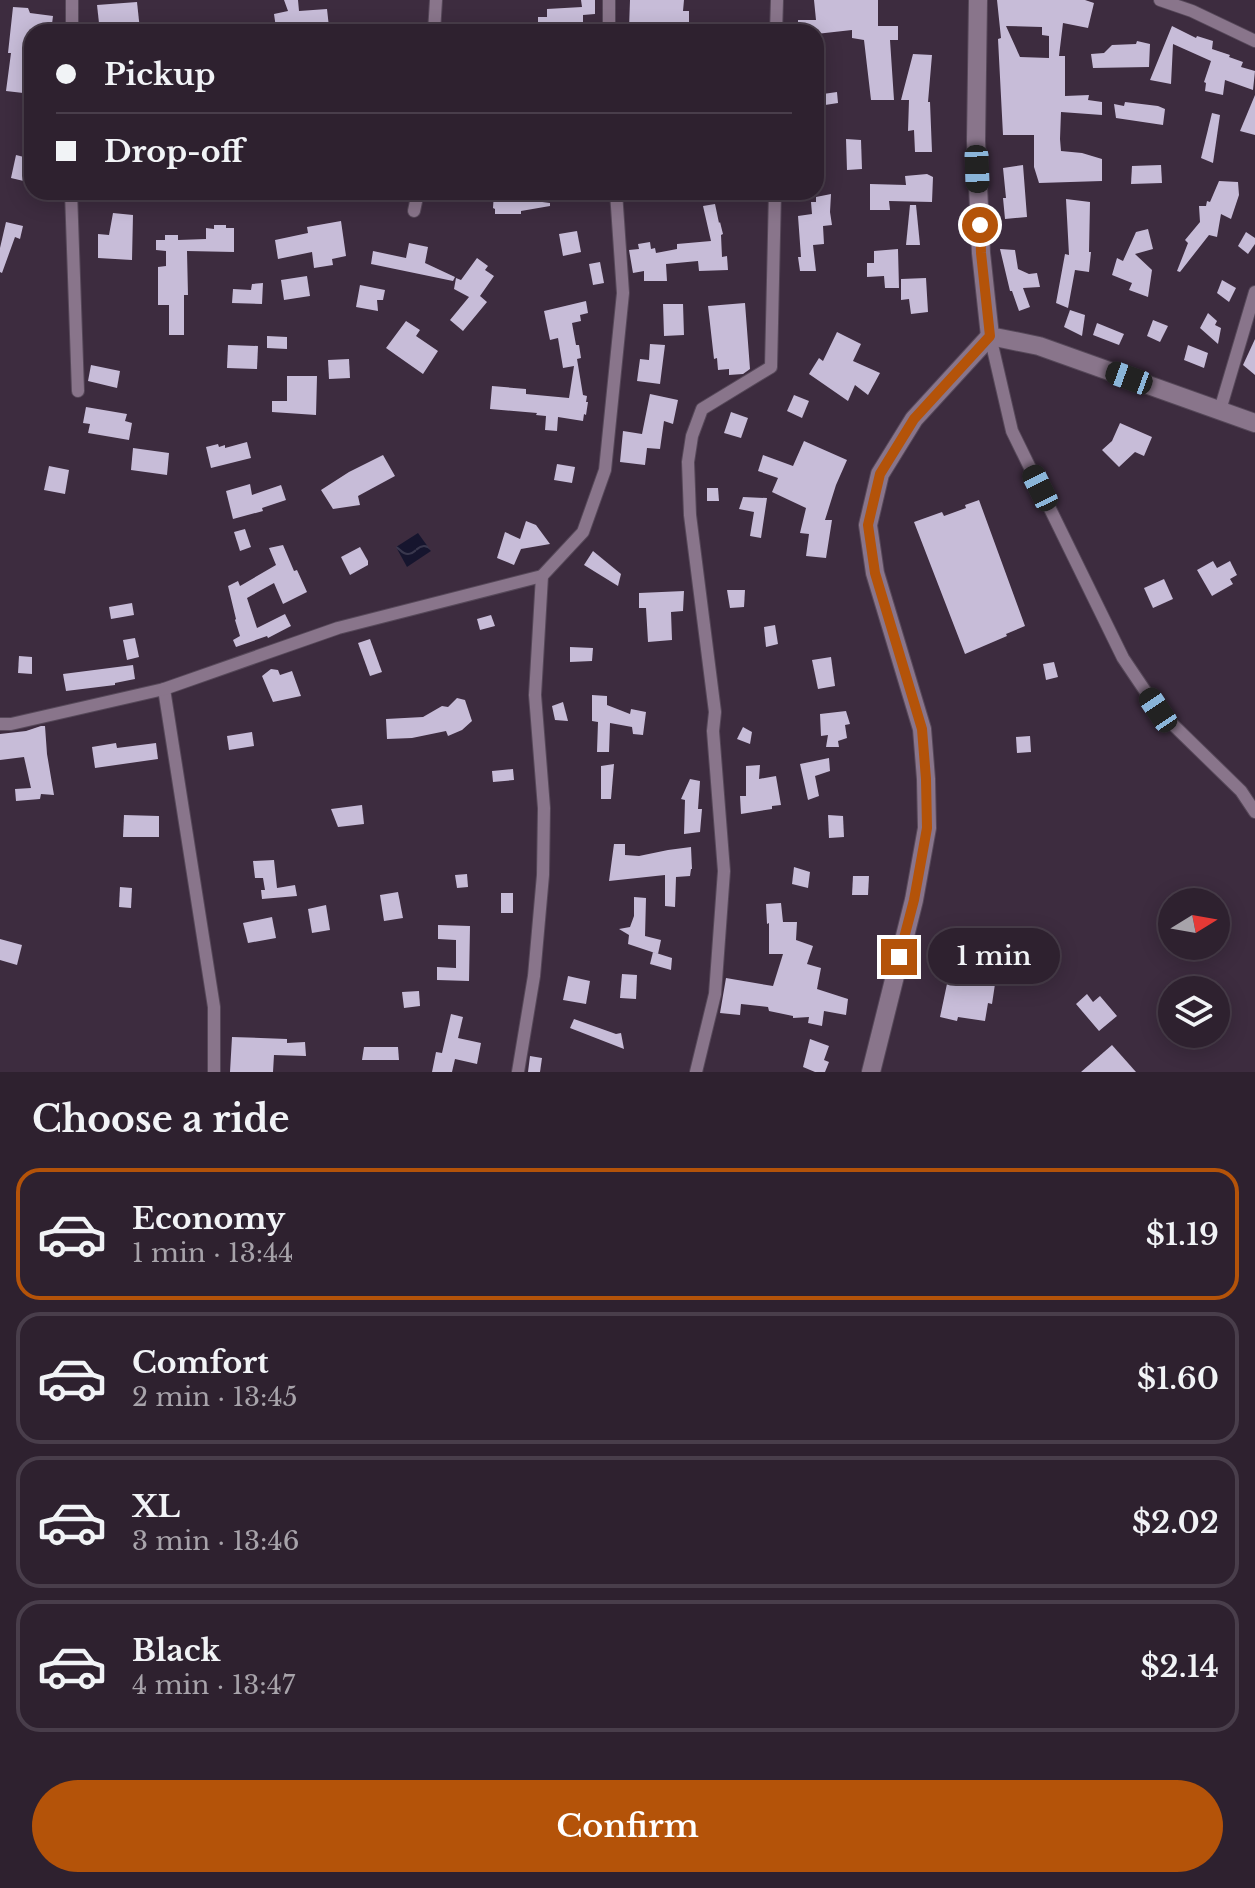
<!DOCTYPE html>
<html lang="en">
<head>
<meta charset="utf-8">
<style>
	:root { --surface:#2e212f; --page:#362937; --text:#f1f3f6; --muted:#a7a3aa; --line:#493e4b; --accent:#b45309 }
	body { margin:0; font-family:"Libre Baskerville",serif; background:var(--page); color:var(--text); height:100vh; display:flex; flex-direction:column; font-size:30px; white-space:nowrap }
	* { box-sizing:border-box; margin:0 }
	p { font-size:26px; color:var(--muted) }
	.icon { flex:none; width:44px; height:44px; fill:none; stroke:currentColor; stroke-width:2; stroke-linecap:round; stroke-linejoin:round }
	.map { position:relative; height:1072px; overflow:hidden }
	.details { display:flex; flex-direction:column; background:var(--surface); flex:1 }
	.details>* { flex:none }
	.top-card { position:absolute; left:24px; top:24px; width:800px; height:176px; border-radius:24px; box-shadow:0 4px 20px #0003,0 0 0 2px var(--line); display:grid; align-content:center; height:176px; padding:0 32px; background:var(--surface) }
	.needle { width:52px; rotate:79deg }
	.tools { position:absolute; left:1158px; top:888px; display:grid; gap:16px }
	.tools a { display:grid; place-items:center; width:72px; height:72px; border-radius:50%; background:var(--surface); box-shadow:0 4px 20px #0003,0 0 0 2px var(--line); font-size:40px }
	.end { position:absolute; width:36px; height:36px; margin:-18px; border:10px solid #b45309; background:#fff; box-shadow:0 0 0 4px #fff }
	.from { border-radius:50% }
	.bubble { position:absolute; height:56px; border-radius:28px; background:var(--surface); box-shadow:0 4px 20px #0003,0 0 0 2px var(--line); font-size:26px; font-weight:600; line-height:56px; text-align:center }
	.car { position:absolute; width:24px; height:48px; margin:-24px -12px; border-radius:10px; box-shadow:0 0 6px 2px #0007; background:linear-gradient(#222 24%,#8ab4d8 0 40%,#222 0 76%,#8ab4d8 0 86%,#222 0) }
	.top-card b { display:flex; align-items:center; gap:28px; height:76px; font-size:30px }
	.top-card b+b { border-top:2px solid var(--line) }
	.top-card i { width:20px; height:20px; background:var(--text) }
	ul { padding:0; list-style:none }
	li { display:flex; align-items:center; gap:24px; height:132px; margin:0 16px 12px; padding:0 16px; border:4px solid var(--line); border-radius:24px }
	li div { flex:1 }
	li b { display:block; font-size:30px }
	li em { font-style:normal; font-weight:600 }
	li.current { border-color:var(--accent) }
	li>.icon { width:72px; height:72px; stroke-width:1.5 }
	h2 { padding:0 32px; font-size:36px; line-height:96px }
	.cta { display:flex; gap:16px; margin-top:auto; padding:16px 32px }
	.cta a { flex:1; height:92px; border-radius:48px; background:var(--accent); color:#fff; font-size:32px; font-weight:600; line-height:92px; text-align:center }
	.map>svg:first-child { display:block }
</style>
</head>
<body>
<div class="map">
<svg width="1255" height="1072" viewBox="0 0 1255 1072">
	<defs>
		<pattern id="water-waves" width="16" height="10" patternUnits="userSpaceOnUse" patternTransform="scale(2)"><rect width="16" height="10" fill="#16152e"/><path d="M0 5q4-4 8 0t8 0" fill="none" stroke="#39374d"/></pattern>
	</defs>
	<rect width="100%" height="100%" fill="#3d2c3f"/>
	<!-- water -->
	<path fill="url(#water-waves)" d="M418,533L431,551L407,567L396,547Z"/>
	<!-- building -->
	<g fill="#c7bcd8" fill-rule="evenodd">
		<path d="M284,0H298L299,11L327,9L329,27L309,31V27H301V32H295L294,27L276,28L274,14L288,11Z"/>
		<path d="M581,0H595V14L583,15V25H577V31L538,32V17H547V9L582,7Z"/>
		<path d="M630,0H684L683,11H689V32H663V31L629,29Z"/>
		<path d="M814,0H878V26H898V40H890L894,100H871L864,40L852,38V30L816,34V32H798V20H816Z"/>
		<path d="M997,0H1085L1094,3L1088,28L1063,23L1059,56H1065V96L1089,95L1088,100L1102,102V115L1061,112L1060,139L1061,151L1082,153L1102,159V181L1039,183L1034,167V135H1003L998,39L1001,38ZM1006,26L1042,27V35L1049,36V58L1020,57Z"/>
		<path d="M137,2L140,30L100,32L97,5Z"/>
		<path d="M13,7L28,8L30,13L53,16L51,32H32V94L6,91L11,53H8Z"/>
		<path d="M1172,26L1196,38L1197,36L1213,41L1212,49L1230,55L1229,57L1243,62L1241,67L1255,71L1253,90L1225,80L1223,95L1205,91L1206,83L1204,82L1211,61L1173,44L1171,84L1150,80Z"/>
		<path d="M1137,41L1150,44L1149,67L1093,68L1091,54L1104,53L1112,45L1136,44Z"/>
		<path d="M913,54L932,55L928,102H930L932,152H915L914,130L908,131L909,100H901Z"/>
		<path d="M837,92L838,103L825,105L823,94Z"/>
		<path d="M1255,95V135L1240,131Z"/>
		<path d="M1125,102L1158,106L1165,109L1163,125L1116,118L1114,104L1124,106Z"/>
		<path d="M1212,113L1220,115L1213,163L1201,158Z"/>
		<path d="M846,139L861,140L862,169L847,170Z"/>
		<path d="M16,155L32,159V183L11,178Z"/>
		<path d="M1023,165L1027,217L1005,219L1003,198H1006L1003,168Z"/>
		<path d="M1161,165L1162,183L1131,184L1132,166Z"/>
		<path d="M927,174L933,177L932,202L889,201L890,210H870V184L906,185L905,176Z"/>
		<path d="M1219,181L1238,182L1239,195L1231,219L1221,214L1217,237L1209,235L1180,272L1177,271L1188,243L1185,240L1200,222L1199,206H1206L1207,201L1210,202Z"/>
		<path d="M501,192L520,193L519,199L550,203V206L521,211V214H495V209L493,208L494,193L501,194Z"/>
		<path d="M831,194L830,212L832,225L823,226L824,244L813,245L816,271H800L798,257H801L798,216L812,214L811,202H816V197Z"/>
		<path d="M1066,199L1090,202L1089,252H1091L1089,272L1075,270L1068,308L1056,303L1065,254L1069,255Z"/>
		<path d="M715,204L719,223L720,222L723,234L721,235L722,257L727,256L728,270L699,271L698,261L666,264L667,281H644V271L633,273L629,250L639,249L638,244L650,242L651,249L655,248L656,253L677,249V244L711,241L703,206Z"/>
		<path d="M910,205H916L920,245H906Z"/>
		<path d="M113,213L133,215L132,260L98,258V234L109,235Z"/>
		<path d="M341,221L346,256L332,259L333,265L314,268L312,252L278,259L275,240L308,233L307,227Z"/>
		<path d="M6,222L23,226L20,239L15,237L2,273L0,272V248Z"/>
		<path d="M214,225H226V228H234V252L187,251L188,295H184V335H169V305H158V267L166,266V251L156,250V240H165V235H178V240L206,239V228L214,229Z"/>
		<path d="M1148,229L1153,249L1135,254L1152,270L1148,297L1129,290L1132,283L1112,275L1117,258L1123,261L1136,232Z"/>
		<path d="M577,231L581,252L563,256L559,234Z"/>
		<path d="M1246,232L1255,238V244L1248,254L1238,246Z"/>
		<path d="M409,243L428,247L425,263L455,277L453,281L371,264L373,251L406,258Z"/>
		<path d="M898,249L899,288H885L884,276L867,277V263H874V251Z"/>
		<path d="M1000,249L1015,250L1018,269L1029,274L1037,273L1040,287L1023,288L1030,307L1019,311L1012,291H1010Z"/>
		<path d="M477,258L488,266L485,270L494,276L480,296L487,302L463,331L450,320L469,297L454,289L456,278L461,280Z"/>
		<path d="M600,262L604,283L593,285L589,264Z"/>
		<path d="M307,276L310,296L284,300L281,280Z"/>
		<path d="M926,278L928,312L911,314L909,299L901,300V279Z"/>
		<path d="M1222,280L1236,288L1229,302L1217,293Z"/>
		<path d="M263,283L262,304L232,303L233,289L251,290L252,284Z"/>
		<path d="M360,285L385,290L383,300H377L378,311L356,307Z"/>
		<path d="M586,301L588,313L580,315L581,321L572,323L576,345H579L581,358L577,359L583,395L587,396L586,402H588L586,415L584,414L583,421L558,417L557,431L545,430L546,416L536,415L537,413L490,409L492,386L526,389V394L569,398L574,366L563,368L558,338L550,340L544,311Z"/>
		<path d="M745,303L750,369L743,374L729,375V369L718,370L717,358L714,359L708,306Z"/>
		<path d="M663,304H683L684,335L664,336Z"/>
		<path d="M1070,310L1085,315L1082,336L1064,327Z"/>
		<path d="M1208,313L1217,321L1215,325L1221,328L1218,344L1200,328Z"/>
		<path d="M1153,320L1168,326L1160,342L1147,336Z"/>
		<path d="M406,321L420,330L416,336L438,351L423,374L386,348Z"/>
		<path d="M1097,323L1124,334L1119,345L1093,335Z"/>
		<path d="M837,332L861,344L853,361L880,373L868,395L855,385L848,401L809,374L819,358L823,361Z"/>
		<path d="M267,336L287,337V349L267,348Z"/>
		<path d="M1255,339V375L1243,365Z"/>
		<path d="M650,344L665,345L660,384L637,381L640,359L649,360Z"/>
		<path d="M228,345L258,346L257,369L227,368Z"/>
		<path d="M1188,345L1208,353L1204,368L1184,360Z"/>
		<path d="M349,359L350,378L329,379L328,360Z"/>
		<path d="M91,365L120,371L117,388L88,381Z"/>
		<path d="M287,376H317L316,415L272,412V401H287Z"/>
		<path d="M650,394L678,400L673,424L664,421L660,449L647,448L645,465L620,462L623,431L642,434Z"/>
		<path d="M794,395L809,401L802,418L787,411Z"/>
		<path d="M86,407L127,414L125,421L132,423L129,440L88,433L90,424L83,423Z"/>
		<path d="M731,412L748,418L741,438L724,433Z"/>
		<path d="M1120,423L1152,437L1144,456L1135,452L1119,467L1102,450L1112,441Z"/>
		<path d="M804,441L847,460L836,485L825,520H832L826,558L806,556L809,534L800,533L806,508L772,492L778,478L758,471L763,455L793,466Z"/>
		<path d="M247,442L251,458L211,468L206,447L218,444L219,447L225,445V448Z"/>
		<path d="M133,448L169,453L167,475L131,470Z"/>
		<path d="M383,455L395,476L358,496L360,505L333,509L321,490L349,472Z"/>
		<path d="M557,464L575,467L572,483L554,480Z"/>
		<path d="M49,466L69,470L65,494L44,490Z"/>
		<path d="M250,484L252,495L281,485L286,500L262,508L263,511L233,519L226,491Z"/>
		<path d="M707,488H718L719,501H707Z"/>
		<path d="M743,497L767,498L761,538L750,536L754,512L739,509Z"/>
		<path d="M979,500L1025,626L1006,634L1007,636L965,654L914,522L942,512L944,516L966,508L965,505Z"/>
		<path d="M526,521L536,525L550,544L521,549L514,565L497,558L505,532L520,539Z"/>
		<path d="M245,529L251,547L240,551L234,532Z"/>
		<path d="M283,545L294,571L297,570L307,592L283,604L274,583L247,598L257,628L285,614L291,626L268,638L267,636L236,647L233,640L240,636L235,620L236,619L228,586L238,581L240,586L276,565L269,548Z"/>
		<path d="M360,547L368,561V565L350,575L341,557Z"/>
		<path d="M593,551L621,574L618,586L584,565Z"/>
		<path d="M1213,561L1217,568L1230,561L1237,575L1230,579L1233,584L1212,596L1197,570Z"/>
		<path d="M1164,579L1173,599L1153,608L1144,588Z"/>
		<path d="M727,590H745L744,607L730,608Z"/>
		<path d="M684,591L683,611L671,612L672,640L648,642L646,608H639V593Z"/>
		<path d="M132,603L134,615L111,619L109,607Z"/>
		<path d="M491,615L495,626L480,630L477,619Z"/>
		<path d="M775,625L778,644L766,647L764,627Z"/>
		<path d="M135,638L139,657L127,660L123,640Z"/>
		<path d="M370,639L382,672L370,676L358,643Z"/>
		<path d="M570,647L593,648L592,661L570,662Z"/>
		<path d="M19,656L32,657V674L18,673Z"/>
		<path d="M831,657L835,686L818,689L812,660Z"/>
		<path d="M1054,662L1058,677L1046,680L1043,664Z"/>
		<path d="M133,665L135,679L115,683V685L66,691L63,674Z"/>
		<path d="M271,669L278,670L280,675L292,671L301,696L273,702L262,676Z"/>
		<path d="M592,695L607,696V705L630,714L631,709L646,712L643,735L633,734L632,727L610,723L609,752H597L598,722L592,721Z"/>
		<path d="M457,698L465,700L472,721L462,730L448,736L446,731L412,738L387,739L386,719L423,717L442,706L448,707Z"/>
		<path d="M563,702L568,721L555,720L552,706Z"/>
		<path d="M846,711L850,724L845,725L847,738L838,741L839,747H826L828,735L821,736L820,714Z"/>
		<path d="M41,726H45L47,754L54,795L41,794L40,799L16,801L15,789L31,788L24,757L0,760V734L26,731Z"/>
		<path d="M743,727L752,732L750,744L737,739Z"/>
		<path d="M252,732L254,746L229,750L227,736Z"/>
		<path d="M1030,736L1031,752L1017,753L1016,737Z"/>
		<path d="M116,743L117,748L156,743L158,759L95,768L92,747Z"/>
		<path d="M829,758L830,771L815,776L819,796L808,800L800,764Z"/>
		<path d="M614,764L611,799H601V766Z"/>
		<path d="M760,765L759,779L776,776L781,805L772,806V809L741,814L740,796H746V766Z"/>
		<path d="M513,769L514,780L493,782L492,771Z"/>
		<path d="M690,779L700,781L698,809H702L700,832L684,834L685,800L681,799Z"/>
		<path d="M362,805L364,824L338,827L331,809Z"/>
		<path d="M124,815L159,816V837H123Z"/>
		<path d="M828,815L843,816L844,837L829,838Z"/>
		<path d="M614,844H625V855L639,856L668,850L691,847L692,869H691L690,876L676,877L675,907L665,906V875L609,881Z"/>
		<path d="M274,860L277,888L295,885L297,896L262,899L261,890H265L263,878H255L253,861Z"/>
		<path d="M794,867L810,872L808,888L792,884Z"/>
		<path d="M467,874L468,887L457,888L455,875Z"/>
		<path d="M853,876H869L868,895H852Z"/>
		<path d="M120,887L132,888L131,908L119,907Z"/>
		<path d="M398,892L403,918L384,921L380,895Z"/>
		<rect x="501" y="893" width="12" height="20"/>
		<path d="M634,897L646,898L645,936L661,940L658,954L628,944L629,935L619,929L630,927L634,916Z"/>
		<path d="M781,903L783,922H797L796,940L813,946L807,964L821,968L817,989L848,999L846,1015L824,1011L822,1026L808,1023L809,1017L793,1018V1016L769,1011L768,1007L741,1004L740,1015L720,1013L726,978L773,986L783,954H769V923L767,924L766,904Z"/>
		<path d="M326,905L330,930L312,933L308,909Z"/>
		<path d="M272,917L276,938L248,943L243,923Z"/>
		<path d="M438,925L470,926L469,981L437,980V967L456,968V940L438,939Z"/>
		<path d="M0,939L22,945L17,965L0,960Z"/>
		<path d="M653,952L672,958L671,970L650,964Z"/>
		<path d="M622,974L637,975L636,999L620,998Z"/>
		<path d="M568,976L590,981L586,1004L563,1000Z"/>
		<path d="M948,979L971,984L972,980L995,984L992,1004L988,1003L985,1021L958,1017L957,1021L940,1017Z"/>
		<path d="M419,991L420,1006L404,1008L402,992Z"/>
		<path d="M1087,994L1093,1002L1100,996L1117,1016L1099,1031L1076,1004Z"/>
		<path d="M451,1014L463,1017L458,1038L481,1043L477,1064L455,1059L452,1072H432L436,1052L442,1053Z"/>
		<path d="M574,1019L616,1034L621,1033L624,1049L570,1028Z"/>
		<path d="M232,1037L287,1039V1043L305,1042L306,1056L274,1055L273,1072H230Z"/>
		<path d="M810,1039L829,1046L824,1060L829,1062L825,1072H815L803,1067Z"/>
		<path d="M1112,1045L1136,1072H1081Z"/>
		<path d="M364,1047H398L399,1060H362Z"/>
		<path d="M530,1056L542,1058L540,1072H528Z"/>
	</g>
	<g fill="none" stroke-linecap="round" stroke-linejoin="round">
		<!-- street casing -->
		<g stroke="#564859" stroke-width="14">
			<g id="street">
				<path d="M609,0V32"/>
				<path d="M1160,0L1192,11L1255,41"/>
				<path d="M72,32V0"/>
				<path d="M434,32L436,0"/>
				<path d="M776,32L777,0"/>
				<path d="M71,192L78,391"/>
				<path d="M414,211L418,192"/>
				<path d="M990,336L1012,431L1123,658L1158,710L1241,791L1255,812"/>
				<path d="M1220,410L1255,292"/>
				<path d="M164,689L214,1007V1072"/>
				<path d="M0,724H11L164,689L338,628L542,576"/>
				<path d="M518,1072L534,976L543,875L544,808L535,695L542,576L583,532L605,470L623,293L616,192"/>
				<path d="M696,1072L715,994L724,871L713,731L715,712L690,515L688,462L692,436L702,409L771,367L775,192"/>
			</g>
		</g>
		<!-- secondary casing -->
		<g stroke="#564859" stroke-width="20">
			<g id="secondary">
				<path d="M978,0L976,141L981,253L990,336L1039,346L1255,423"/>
				<path d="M871,1072L914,900L927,828L926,779L922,729L875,573L868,525L880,474L914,419L990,336"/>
			</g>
		</g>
		<!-- street -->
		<use href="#street" stroke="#89758b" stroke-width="12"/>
		<!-- secondary -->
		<use href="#secondary" stroke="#89758b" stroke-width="18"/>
	</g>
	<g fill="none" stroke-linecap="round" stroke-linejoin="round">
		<!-- route -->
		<path stroke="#b45309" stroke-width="10" d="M899,957L914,900L927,828L926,779L922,729L875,573L868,525L880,474L914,419L990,336L981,253L980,225"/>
	</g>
</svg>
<div class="tools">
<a><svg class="needle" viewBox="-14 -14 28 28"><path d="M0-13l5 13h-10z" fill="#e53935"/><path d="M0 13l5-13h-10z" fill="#a7a3aa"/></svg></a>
<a><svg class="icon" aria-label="layers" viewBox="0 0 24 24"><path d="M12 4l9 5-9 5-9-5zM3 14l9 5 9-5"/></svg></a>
</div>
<i class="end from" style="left:980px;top:225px"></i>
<i class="end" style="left:899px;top:957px"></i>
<div class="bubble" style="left:928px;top:928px;width:132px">1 min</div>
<i class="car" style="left:977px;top:169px;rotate:178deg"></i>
<i class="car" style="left:1129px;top:378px;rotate:290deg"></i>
<i class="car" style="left:1040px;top:488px;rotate:334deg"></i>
<i class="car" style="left:1158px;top:710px;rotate:326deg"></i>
<div class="top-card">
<b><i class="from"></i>Pickup</b>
<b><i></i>Drop-off</b>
</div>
</div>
<section class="details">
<h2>Choose a ride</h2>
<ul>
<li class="current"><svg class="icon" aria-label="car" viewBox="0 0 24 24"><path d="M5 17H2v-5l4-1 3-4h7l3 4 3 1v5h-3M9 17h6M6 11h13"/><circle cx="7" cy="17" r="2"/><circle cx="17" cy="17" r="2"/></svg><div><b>Economy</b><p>1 min · 13:44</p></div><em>$1.19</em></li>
<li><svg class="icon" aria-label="car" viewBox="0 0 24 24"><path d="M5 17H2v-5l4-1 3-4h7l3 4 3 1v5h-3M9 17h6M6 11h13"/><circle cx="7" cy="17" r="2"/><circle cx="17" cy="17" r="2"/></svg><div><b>Comfort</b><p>2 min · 13:45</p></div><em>$1.60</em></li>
<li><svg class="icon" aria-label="car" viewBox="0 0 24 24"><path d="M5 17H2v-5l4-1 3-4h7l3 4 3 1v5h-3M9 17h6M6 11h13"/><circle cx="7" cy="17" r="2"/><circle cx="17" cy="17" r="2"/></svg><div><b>XL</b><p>3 min · 13:46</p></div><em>$2.02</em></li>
<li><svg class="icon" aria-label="car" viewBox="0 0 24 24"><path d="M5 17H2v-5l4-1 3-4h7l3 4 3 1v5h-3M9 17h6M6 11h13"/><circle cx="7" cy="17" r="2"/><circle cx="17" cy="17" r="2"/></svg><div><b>Black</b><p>4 min · 13:47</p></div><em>$2.14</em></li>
</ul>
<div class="cta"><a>Confirm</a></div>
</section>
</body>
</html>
